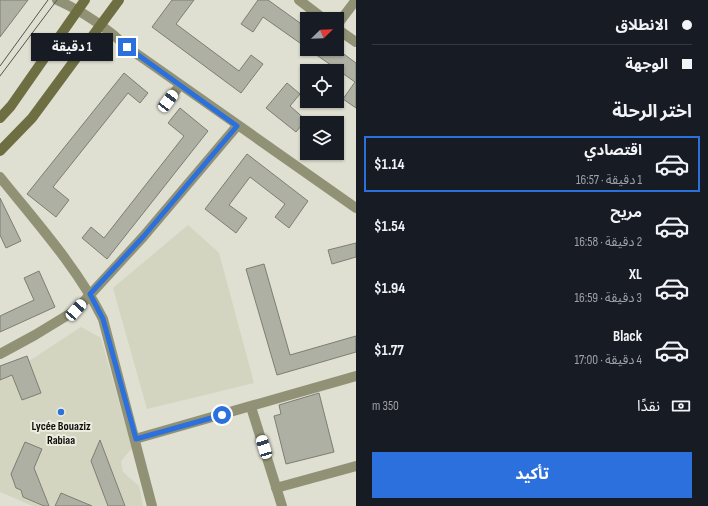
<!DOCTYPE html>
<html lang="ar">
<head>
<meta charset="utf-8">
<style>
	:root { --surface:#171b24; --page:#242831; --text:#f1f3f6; --muted:#9ea1a6; --line:#363941; --accent:#2b70dd }
	body { margin:0; font-family:"Sofia Sans Condensed","Noto Sans Arabic",sans-serif; background:var(--page); color:var(--text); direction:rtl; height:100vh; display:flex; flex-direction:column; font-size:15px; white-space:nowrap }
	* { box-sizing:border-box; margin:0 }
	p { font-size:13px; color:var(--muted) }
	.icon { flex:none; width:22px; height:22px; fill:none; stroke:currentColor; stroke-width:2; stroke-linecap:round; stroke-linejoin:round }
	.map { position:relative; flex:1; overflow:hidden; direction:ltr }
	.side { display:flex; flex-direction:column; background:var(--surface); width:352px }
	.side>* { flex:none }
	.hud { display:grid; align-content:center; height:88px; padding:0 16px; background:var(--surface) }
	.needle { width:26px; rotate:67deg }
	.controls { position:absolute; left:300px; top:12px; display:grid; gap:8px }
	.controls a { display:grid; place-items:center; width:44px; height:44px; border-radius:0px; background:var(--surface); box-shadow:0 1px 3px #0004; font-size:20px }
	.end { position:absolute; width:18px; height:18px; margin:-9px; border:5px solid #2b70dd; background:#fff; box-shadow:0 0 0 2px #fff }
	.from { border-radius:50% }
	.bubble { position:absolute; height:28px; border-radius:0px; background:var(--surface); box-shadow:0 1px 3px #0004; font-size:13px; font-weight:700; line-height:28px; text-align:center; direction:rtl }
	.car { position:absolute; width:12px; height:24px; margin:-12px -6px; border-radius:5px; box-shadow:0 0 3px 1px #0007; background:linear-gradient(#fff 24%,#345 0 40%,#fff 0 76%,#345 0 86%,#fff 0) }
	.hud b { display:flex; align-items:center; gap:14px; height:38px; font-size:15px }
	.hud b+b { border-top:1px solid var(--line) }
	.hud i { width:10px; height:10px; background:var(--text) }
	ul { padding:0; list-style:none }
	li { display:flex; align-items:center; gap:12px; height:56px; margin:0 8px 6px; padding:0 8px; border:2px solid transparent; border-radius:0px }
	li div { flex:1 }
	li b { display:block; font-size:15px }
	li em { font-style:normal; font-weight:700 }
	li.active { border-color:var(--accent) }
	li>.icon { width:36px; height:36px; stroke-width:1.5 }
	h2 { padding:0 16px; font-size:18px; line-height:48px }
	.pay { display:flex; align-items:center; gap:10px; height:44px; padding:0 16px; font-size:15px }
	.pay p { margin-inline-start:auto }
	.primary-button { display:flex; gap:8px; margin-top:auto; padding:8px 16px }
	.primary-button a { flex:1; height:46px; border-radius:0px; background:var(--accent); color:#fff; font-size:16px; font-weight:700; line-height:46px; text-align:center }
	main { display:flex; flex:1; min-height:0 }
	.map>svg:first-child { display:block }
</style>
</head>
<body>
<main>
<section class="side">
<div class="hud">
<b><i class="from"></i>الانطلاق</b>
<b><i></i>الوجهة</b>
</div>
<h2>اختر الرحلة</h2>
<ul>
<li class="active"><svg class="icon" aria-label="car" viewBox="0 0 24 24"><path d="M5 17H2v-5l4-1 3-4h7l3 4 3 1v5h-3M9 17h6M6 11h13"/><circle cx="7" cy="17" r="2"/><circle cx="17" cy="17" r="2"/></svg><div><b>اقتصادي</b><p>1 دقيقة · 16:57</p></div><em>$1.14</em></li>
<li><svg class="icon" aria-label="car" viewBox="0 0 24 24"><path d="M5 17H2v-5l4-1 3-4h7l3 4 3 1v5h-3M9 17h6M6 11h13"/><circle cx="7" cy="17" r="2"/><circle cx="17" cy="17" r="2"/></svg><div><b>مريح</b><p>2 دقيقة · 16:58</p></div><em>$1.54</em></li>
<li><svg class="icon" aria-label="car" viewBox="0 0 24 24"><path d="M5 17H2v-5l4-1 3-4h7l3 4 3 1v5h-3M9 17h6M6 11h13"/><circle cx="7" cy="17" r="2"/><circle cx="17" cy="17" r="2"/></svg><div><b>XL</b><p>3 دقيقة · 16:59</p></div><em>$1.94</em></li>
<li><svg class="icon" aria-label="car" viewBox="0 0 24 24"><path d="M5 17H2v-5l4-1 3-4h7l3 4 3 1v5h-3M9 17h6M6 11h13"/><circle cx="7" cy="17" r="2"/><circle cx="17" cy="17" r="2"/></svg><div><b>Black</b><p>4 دقيقة · 17:00</p></div><em>$1.77</em></li>
</ul>
<div class="pay"><svg class="icon" aria-label="cash" viewBox="0 0 24 24"><path d="M3 7h18v10H3z"/><circle cx="12" cy="12" r="2"/></svg>نقدًا<p>350 m</p></div>
<div class="primary-button"><a>تأكيد</a></div>
</section>
<div class="map">
<svg width="356" height="506" viewBox="0 0 356 506">
	<rect width="100%" height="100%" fill="#dfdfd2"/>
	<!-- built -->
	<g fill="#d4d5c1">
		<path d="M188,225L219,253L254,383L147,409L113,288Z"/>
		<path d="M81,327L101,338L132,448L121,461L123,472L139,486L143,506H33L0,492V375L26,363Z"/>
	</g>
	<!-- building -->
	<g fill="#afb0a4" stroke="#7d7e72">
		<path d="M0,0H28L0,37Z"/>
		<path d="M172,0H194L176,24L239,71L251,55L263,64L241,93L152,27Z"/>
		<path d="M258,0H268L307,28V48L263,17L253,32L241,24Z"/>
		<path d="M308,49H337L356,63V108L343,99L355,82Z"/>
		<path d="M124,73L148,93L140,103L128,93L53,187L69,200L56,217L27,194Z"/>
		<path d="M287,83L300,94L290,106L306,120L296,132L266,108Z"/>
		<path d="M180,108L208,131L107,259L82,238L91,227L104,238L184,136L168,123Z"/>
		<path d="M247,154L308,201L289,228L275,217L285,204L250,177L229,205L247,218L236,233L205,209Z"/>
		<path d="M0,198L21,241L6,248L0,235Z"/>
		<path d="M356,243V257L332,264L328,250Z"/>
		<path d="M264,264L290,355L356,336V352L277,375L246,269Z"/>
		<path d="M39,271L55,307L0,332V316L34,300L24,278Z"/>
		<path d="M27,356L41,393L22,400L12,375L0,380V366Z"/>
		<path d="M319,393L334,452L286,464L274,416L281,414L279,405Z"/>
		<path d="M100,440L125,506H108L91,461Z"/>
		<path d="M25,442L42,449L34,468L49,506H44L23,497L21,490L16,488L11,474Z"/>
		<path d="M61,493L92,506H55Z"/>
	</g>
	<g fill="none" stroke-linecap="round" stroke-linejoin="round">
		<!-- street -->
		<g stroke="#919275" stroke-width="10">
			<path d="M57,0C84,12 106,27 127,47L356,208"/>
			<path d="M299,0L324,19"/>
			<path d="M337,25L356,0"/>
			<path d="M337,29L356,42"/>
			<path d="M168,101L180,85"/>
			<path d="M0,177C36,222 77,267 103,319L152,506"/>
			<path d="M0,354L35,335L76,310L143,237L237,126"/>
			<path d="M251,407L282,506"/>
			<path d="M135,439L356,376"/>
			<path d="M276,488L356,466"/>
		</g>
		<!-- secondary -->
		<g stroke="#6d6e42" stroke-width="10">
			<path d="M0,118L11,106L85,0"/>
			<path d="M0,151L32,118L119,0"/>
		</g>
		<!-- tram -->
		<g stroke="#54554d" stroke-width="1">
			<path d="M0,66L48,0"/>
			<path d="M0,76L57,0"/>
		</g>
	</g>
	<g fill="none" stroke-linecap="round" stroke-linejoin="round">
		<!-- route -->
		<path stroke="#2b70dd" stroke-width="5" d="M127,47L237,126L143,237L90,294L103,319L136,439L222,415"/>
	</g>
	<!-- markers -->
	<circle fill="#2b70dd" stroke="#eceddf" stroke-width="1.5" cx="61" cy="412" r="4"/>
	<g text-anchor="middle" dominant-baseline="central" stroke-width="4" stroke-linejoin="round" paint-order="stroke">
		<!-- poi labels -->
		<g font-size="12" font-weight="bold" fill="#0e0f0a" stroke="#eceddf">
			<text x="61" y="426">Lycée Bouaziz<tspan x="61" dy="14">Rabiaa</tspan></text>
		</g>
	</g>
</svg>
<div class="controls">
<a><svg class="needle" viewBox="-14 -14 28 28"><path d="M0-13l5 13h-10z" fill="#e53935"/><path d="M0 13l5-13h-10z" fill="#9ea1a6"/></svg></a>
<a><svg class="icon" aria-label="locate" viewBox="0 0 24 24"><circle cx="12" cy="12" r="6"/><path d="M12 2v4M12 18v4M2 12h4M18 12h4"/></svg></a>
<a><svg class="icon" aria-label="layers" viewBox="0 0 24 24"><path d="M12 4l9 5-9 5-9-5zM3 14l9 5 9-5"/></svg></a>
</div>
<i class="end from" style="left:222px;top:415px"></i>
<i class="end" style="left:127px;top:47px"></i>
<div class="bubble" style="left:31px;top:33px;width:82px">1 دقيقة</div>
<i class="car" style="left:168px;top:101px;rotate:37deg"></i>
<i class="car" style="left:76px;top:310px;rotate:42deg"></i>
<i class="car" style="left:264px;top:447px;rotate:343deg"></i>
</div>
</main>
</body>
</html>
